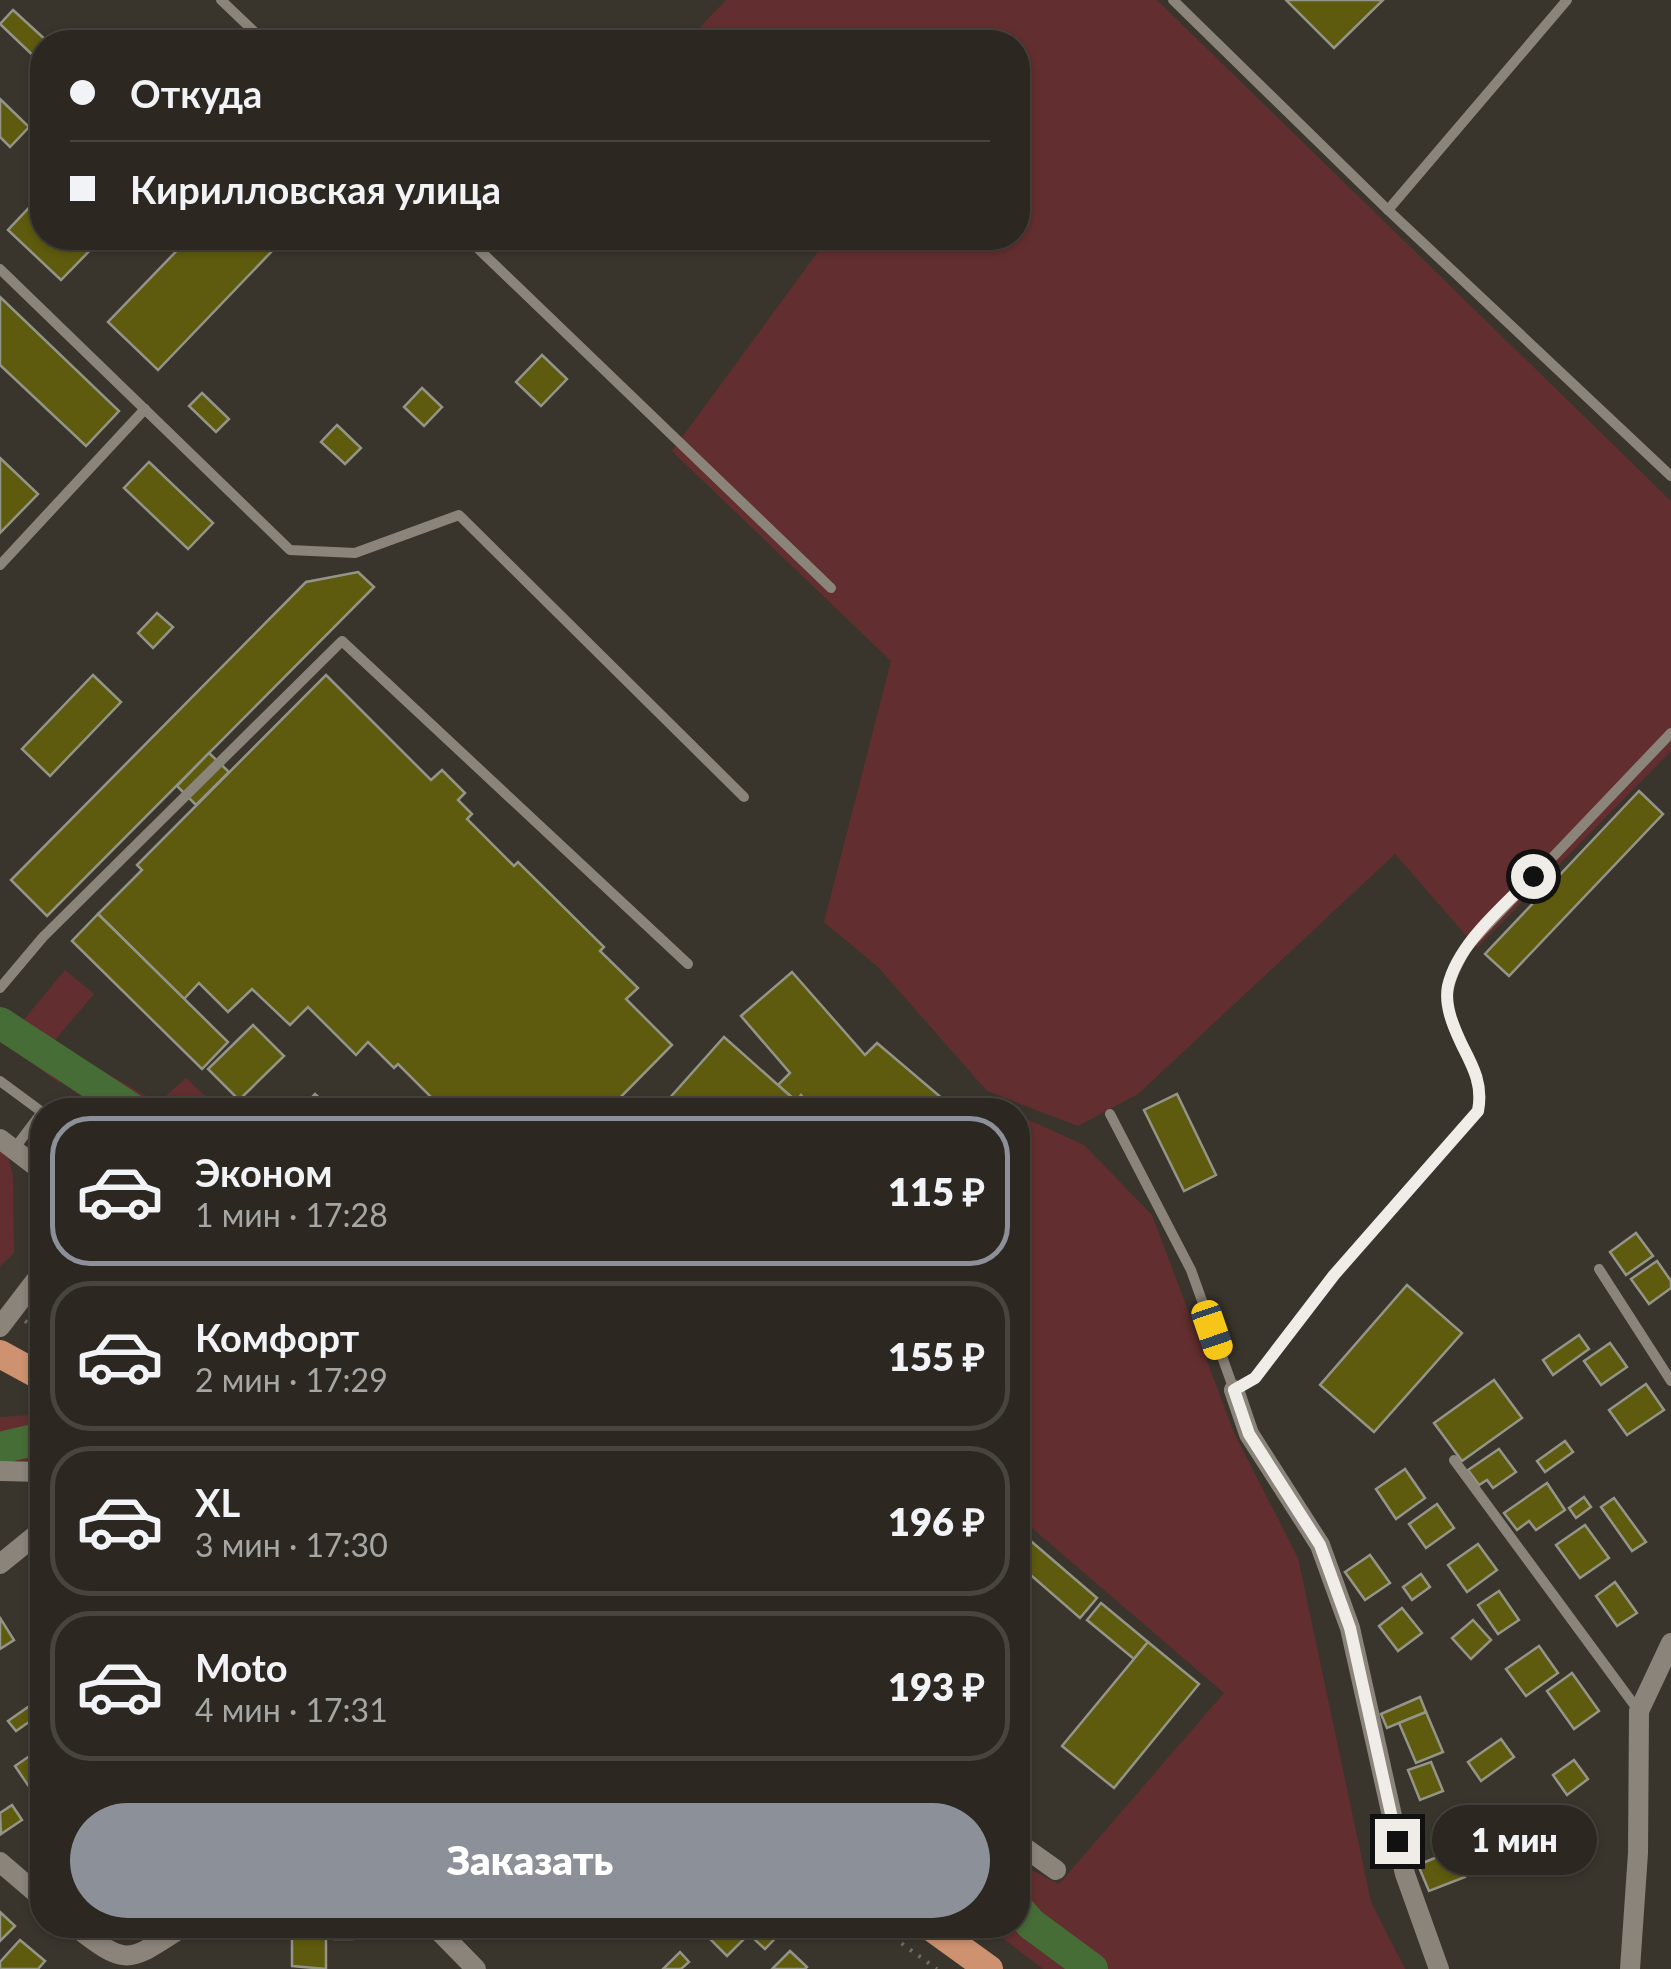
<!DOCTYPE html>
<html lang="ru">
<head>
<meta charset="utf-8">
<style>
	:root { --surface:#2c2821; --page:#38342e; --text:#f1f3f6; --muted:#a6a6a5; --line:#48443f; --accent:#8c9099 }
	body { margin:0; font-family:Lato,sans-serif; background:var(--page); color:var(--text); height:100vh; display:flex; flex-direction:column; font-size:38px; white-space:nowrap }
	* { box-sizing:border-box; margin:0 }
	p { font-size:32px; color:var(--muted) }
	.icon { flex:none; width:55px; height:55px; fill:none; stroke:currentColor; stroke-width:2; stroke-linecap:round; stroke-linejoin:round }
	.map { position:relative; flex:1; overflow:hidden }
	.details { position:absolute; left:30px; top:1098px; width:1000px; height:840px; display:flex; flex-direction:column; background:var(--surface); border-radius:40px; box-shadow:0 2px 8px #0004,0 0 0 2px var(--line) }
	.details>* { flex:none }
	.hud { position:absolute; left:30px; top:30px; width:1000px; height:220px; border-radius:40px; box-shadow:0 2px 8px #0004,0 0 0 2px var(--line); display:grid; align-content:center; height:220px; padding:0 40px; background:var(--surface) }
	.end { position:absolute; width:45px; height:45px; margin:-22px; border:12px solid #f0ece7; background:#111; box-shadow:0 0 0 5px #111 }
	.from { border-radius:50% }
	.bubble { position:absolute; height:70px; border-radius:35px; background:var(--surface); box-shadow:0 2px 8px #0004,0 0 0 2px var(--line); font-size:32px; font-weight:800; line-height:70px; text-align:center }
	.car { position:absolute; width:30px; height:60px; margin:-30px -15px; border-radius:12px; box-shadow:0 0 8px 2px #0007; background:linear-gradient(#f5c518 24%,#345 0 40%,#f5c518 0 76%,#345 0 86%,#f5c518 0) }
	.hud b { display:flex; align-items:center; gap:35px; height:95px; font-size:38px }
	.hud b+b { border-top:2px solid var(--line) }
	.hud i { width:25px; height:25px; background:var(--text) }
	ul { padding:18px 0 0; list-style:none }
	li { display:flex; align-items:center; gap:30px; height:150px; margin:0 20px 15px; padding:0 20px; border:5px solid var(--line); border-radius:40px }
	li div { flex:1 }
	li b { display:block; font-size:38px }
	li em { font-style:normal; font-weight:800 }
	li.active { border-color:var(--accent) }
	li>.icon { width:90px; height:90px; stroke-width:1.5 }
	.button { display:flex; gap:20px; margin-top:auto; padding:20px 40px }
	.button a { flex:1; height:115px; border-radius:60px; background:var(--accent); color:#fff; font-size:40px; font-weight:800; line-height:115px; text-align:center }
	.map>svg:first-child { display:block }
</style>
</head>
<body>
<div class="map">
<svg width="1671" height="1969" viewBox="0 0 1671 1969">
	<rect width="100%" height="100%" fill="#3a352c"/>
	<!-- green -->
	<g fill="#632e2f">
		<path d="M726,0H1157L1671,501V751L1477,948L1395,854L1138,1094L1078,1126L987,1091L878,967L824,922L891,661L672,451L828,238H1018V42H692L689,39Z"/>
		<path d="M65,970L94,994L54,1041L79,1058L59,1083L0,1040V1007L21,1023Z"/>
		<path d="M91,1064L158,1103L186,1078L220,1110H102L72,1090Z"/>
		<path d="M1018,1115L1084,1145L1152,1215L1235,1435L1298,1558L1371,1902L1405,1969H1043L986,1925H1018V1863L1059,1884L1224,1693L1018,1516Z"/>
		<path d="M0,1149L7,1152L13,1176L14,1253L0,1266Z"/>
		<path d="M30,1415L42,1421V1463L0,1465V1417Z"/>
	</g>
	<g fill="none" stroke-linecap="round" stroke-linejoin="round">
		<!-- river -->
		<g stroke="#476d36" stroke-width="32">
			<path d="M0,1023L133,1110"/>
			<path d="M0,1448L42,1438"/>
			<path d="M1018,1909L1031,1924L1092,1969"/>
		</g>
	</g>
	<!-- building -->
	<g fill="#5e5b0e" stroke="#949589" stroke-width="2.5">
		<path d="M1286,0H1383L1334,48Z"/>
		<path d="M13,10L48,42H42V64L0,24Z"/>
		<path d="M0,99L29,127L10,147L0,137Z"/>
		<path d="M42,194V238H102L61,280L8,230Z"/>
		<path d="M189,238H260L273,250L158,370L108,322Z"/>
		<path d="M0,297L119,411L86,446L0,365Z"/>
		<path d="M542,355L567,379L541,406L516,382Z"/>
		<path d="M422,388L442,407L424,426L404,407Z"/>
		<path d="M202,393L229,419L216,432L189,406Z"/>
		<path d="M337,425L361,448L345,464L321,442Z"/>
		<path d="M0,458L38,494L0,533Z"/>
		<path d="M149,462L213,523L188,549L124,488Z"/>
		<path d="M358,572L374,587L47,916L11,880L306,582Z"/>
		<path d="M157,613L173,627L153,648L138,633Z"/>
		<path d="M93,675L121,702L50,776L22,749Z"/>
		<path d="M326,675L431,780L442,770L465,793L458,800L472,814L467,819L514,866L518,862L604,947L600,951L638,988L626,999L672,1045L608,1110H444L398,1064L394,1068L368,1042L356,1055L308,1007L290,1025L252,989L228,1012L199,983L184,999L98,914L142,870L137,865Z"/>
		<path d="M209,753L229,772L196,805L177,786Z"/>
		<path d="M1639,791L1663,814L1509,976L1485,954Z"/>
		<path d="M98,914L228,1042L202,1069L72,941Z"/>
		<path d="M792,972L865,1055L877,1043L950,1105L944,1110H813L801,1095L796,1101L778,1085L790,1073L741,1016Z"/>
		<path d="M253,1025L284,1056L239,1100L208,1069Z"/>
		<path d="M724,1037L796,1101L788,1110H659Z"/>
		<path d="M315,1094L333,1110H300Z"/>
		<path d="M1177,1094L1216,1175L1184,1191L1144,1110Z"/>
		<path d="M1636,1233L1653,1256L1626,1275L1610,1252Z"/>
		<path d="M1657,1261L1671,1281V1288L1649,1304L1631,1279Z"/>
		<path d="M1407,1285L1462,1333L1374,1432L1320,1385Z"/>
		<path d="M1579,1335L1589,1349L1553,1375L1543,1360Z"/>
		<path d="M1610,1343L1627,1367L1601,1385L1584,1361Z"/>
		<path d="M1494,1380L1522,1418L1462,1461L1434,1423Z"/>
		<path d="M1646,1384L1664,1410L1627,1435L1609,1410Z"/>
		<path d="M1565,1441L1573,1452L1545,1472L1537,1461Z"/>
		<path d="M1499,1449L1516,1472L1493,1488L1487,1480L1479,1485L1468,1470Z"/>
		<path d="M1405,1469L1425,1498L1396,1519L1376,1489Z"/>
		<path d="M1547,1483L1565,1510L1536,1530L1529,1521L1517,1530L1504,1513Z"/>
		<path d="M1584,1497L1591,1507L1576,1518L1569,1508Z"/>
		<path d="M1614,1498L1646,1542L1632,1551L1601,1507Z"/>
		<path d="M1437,1504L1454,1528L1426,1548L1409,1524Z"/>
		<path d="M1585,1525L1609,1558L1580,1578L1556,1545Z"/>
		<path d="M1018,1530L1097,1598L1080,1618L1018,1564Z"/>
		<path d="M1478,1544L1497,1570L1467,1592L1448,1565Z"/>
		<path d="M1370,1555L1390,1583L1365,1600L1345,1572Z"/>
		<path d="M1421,1574L1430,1587L1412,1600L1403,1587Z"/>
		<path d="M1615,1582L1637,1613L1617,1626L1596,1596Z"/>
		<path d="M1499,1591L1519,1620L1498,1634L1478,1605Z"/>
		<path d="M1101,1603L1148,1642L1134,1659L1087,1620Z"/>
		<path d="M1402,1608L1422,1633L1398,1651L1379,1626Z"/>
		<path d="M0,1618L14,1640L0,1649Z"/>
		<path d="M1473,1620L1491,1640L1471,1659L1452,1638Z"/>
		<path d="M1148,1642L1199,1684L1114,1788L1062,1746Z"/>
		<path d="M1539,1646L1558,1673L1526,1696L1506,1669Z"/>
		<path d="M1572,1673L1599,1711L1574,1729L1547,1691Z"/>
		<path d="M1420,1697L1426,1712L1387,1728L1381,1714Z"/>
		<path d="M28,1707L36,1717L16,1731L8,1721Z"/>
		<path d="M1426,1712L1443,1752L1416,1763L1399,1723Z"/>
		<path d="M1501,1739L1514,1757L1481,1781L1468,1762Z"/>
		<path d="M34,1753L42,1765V1783L32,1791L15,1766Z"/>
		<path d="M1574,1760L1588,1779L1567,1795L1553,1775Z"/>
		<path d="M1431,1762L1443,1791L1420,1800L1408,1770Z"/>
		<path d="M12,1805L22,1820L1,1834L0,1813Z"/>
		<path d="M1473,1825L1479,1838L1464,1844L1458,1831Z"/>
		<path d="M1492,1848L1500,1866L1479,1875L1471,1858Z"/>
		<path d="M1454,1850L1465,1877L1429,1891L1418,1865Z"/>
		<path d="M0,1912L15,1926L0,1941Z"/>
		<rect x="334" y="1925" width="18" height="14"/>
		<path d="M717,1925H756L757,1926L727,1956L707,1936Z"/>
		<path d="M766,1925H788L765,1949L753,1938Z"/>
		<path d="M292,1926H326V1969L292,1966Z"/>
		<path d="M20,1940L45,1961L38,1969H0V1962Z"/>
		<path d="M790,1951L807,1967L805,1969H772Z"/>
		<path d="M680,1952L689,1962L681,1969H663Z"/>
	</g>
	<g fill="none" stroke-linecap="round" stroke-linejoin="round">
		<!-- path -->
		<g stroke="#716d65" stroke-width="4" stroke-dasharray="2.5 8" stroke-linecap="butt">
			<path d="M25,1321L42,1332"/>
			<path d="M876,1925L937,1969"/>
		</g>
		<!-- service -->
		<g stroke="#8b847a" stroke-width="10">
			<path d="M221,0L265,42"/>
			<path d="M1173,0L1388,210L1671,476"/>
			<path d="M1388,210L1567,0"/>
			<path d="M467,238L831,588"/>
			<path d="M0,269L290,550L355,553L459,515L744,797"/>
			<path d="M0,565L145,409"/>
			<path d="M0,988L43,937L342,641L688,964"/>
			<path d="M0,1081L42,1112L14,1149"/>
			<path d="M1110,1114L1191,1270L1234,1390L1255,1378L1334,1275L1478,1111C1487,1065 1436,1029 1450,984C1453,972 1461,959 1466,948L1671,733"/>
			<path d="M1599,1269L1671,1381"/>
			<path d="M1454,1460L1638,1710"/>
		</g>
		<!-- minor -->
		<g stroke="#8b847a" stroke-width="20">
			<path d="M0,1139L42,1171"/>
			<path d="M0,1327L42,1272"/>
			<path d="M1234,1390L1249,1434L1320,1545L1350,1628L1405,1874L1439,1969"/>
			<path d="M0,1471L42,1472"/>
			<path d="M0,1564L42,1530"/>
			<path d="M1018,1843L1056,1870"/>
			<path d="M0,1862L42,1898"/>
			<path d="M73,1925C129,1969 128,1962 186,1925"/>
			<path d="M433,1925L476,1969"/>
			<path d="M1630,1969L1638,1853L1639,1711L1671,1643"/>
		</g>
		<!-- trunk -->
		<g stroke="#ce9270" stroke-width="28">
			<path d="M0,1354L42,1377"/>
			<path d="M928,1925L989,1969"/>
		</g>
	</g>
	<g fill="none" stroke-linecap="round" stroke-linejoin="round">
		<!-- route -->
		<path stroke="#f0ece7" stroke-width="12" d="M1397,1841L1350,1628L1320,1545L1249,1434L1234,1390L1255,1378L1334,1275L1478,1111C1483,1085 1474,1068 1462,1045C1454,1028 1444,1006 1448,986C1458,943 1504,906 1533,876"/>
	</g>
</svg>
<i class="end from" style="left:1533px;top:876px"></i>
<i class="end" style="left:1397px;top:1841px"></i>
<div class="bubble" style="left:1432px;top:1805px;width:165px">1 мин</div>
<i class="car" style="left:1212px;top:1330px;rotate:161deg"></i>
<div class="hud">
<b><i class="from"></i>Откуда</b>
<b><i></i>Кирилловская улица</b>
</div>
<section class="details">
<ul>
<li class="active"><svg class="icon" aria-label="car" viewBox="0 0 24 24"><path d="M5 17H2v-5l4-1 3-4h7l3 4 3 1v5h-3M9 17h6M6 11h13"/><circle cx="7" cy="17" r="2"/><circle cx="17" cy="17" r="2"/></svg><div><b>Эконом</b><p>1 мин · 17:28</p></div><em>115 ₽</em></li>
<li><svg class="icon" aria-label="car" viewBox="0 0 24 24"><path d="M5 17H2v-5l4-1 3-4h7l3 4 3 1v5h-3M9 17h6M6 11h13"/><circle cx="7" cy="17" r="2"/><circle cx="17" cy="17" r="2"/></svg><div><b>Комфорт</b><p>2 мин · 17:29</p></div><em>155 ₽</em></li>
<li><svg class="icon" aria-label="car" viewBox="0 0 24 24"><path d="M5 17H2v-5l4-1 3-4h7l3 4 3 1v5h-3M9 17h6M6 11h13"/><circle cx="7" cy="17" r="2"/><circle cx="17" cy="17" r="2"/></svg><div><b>XL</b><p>3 мин · 17:30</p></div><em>196 ₽</em></li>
<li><svg class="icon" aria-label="car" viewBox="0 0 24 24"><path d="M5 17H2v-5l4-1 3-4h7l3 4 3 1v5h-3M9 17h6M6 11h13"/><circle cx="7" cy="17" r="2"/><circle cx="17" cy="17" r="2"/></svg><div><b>Moto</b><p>4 мин · 17:31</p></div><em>193 ₽</em></li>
</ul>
<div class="button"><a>Заказать</a></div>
</section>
</div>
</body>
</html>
